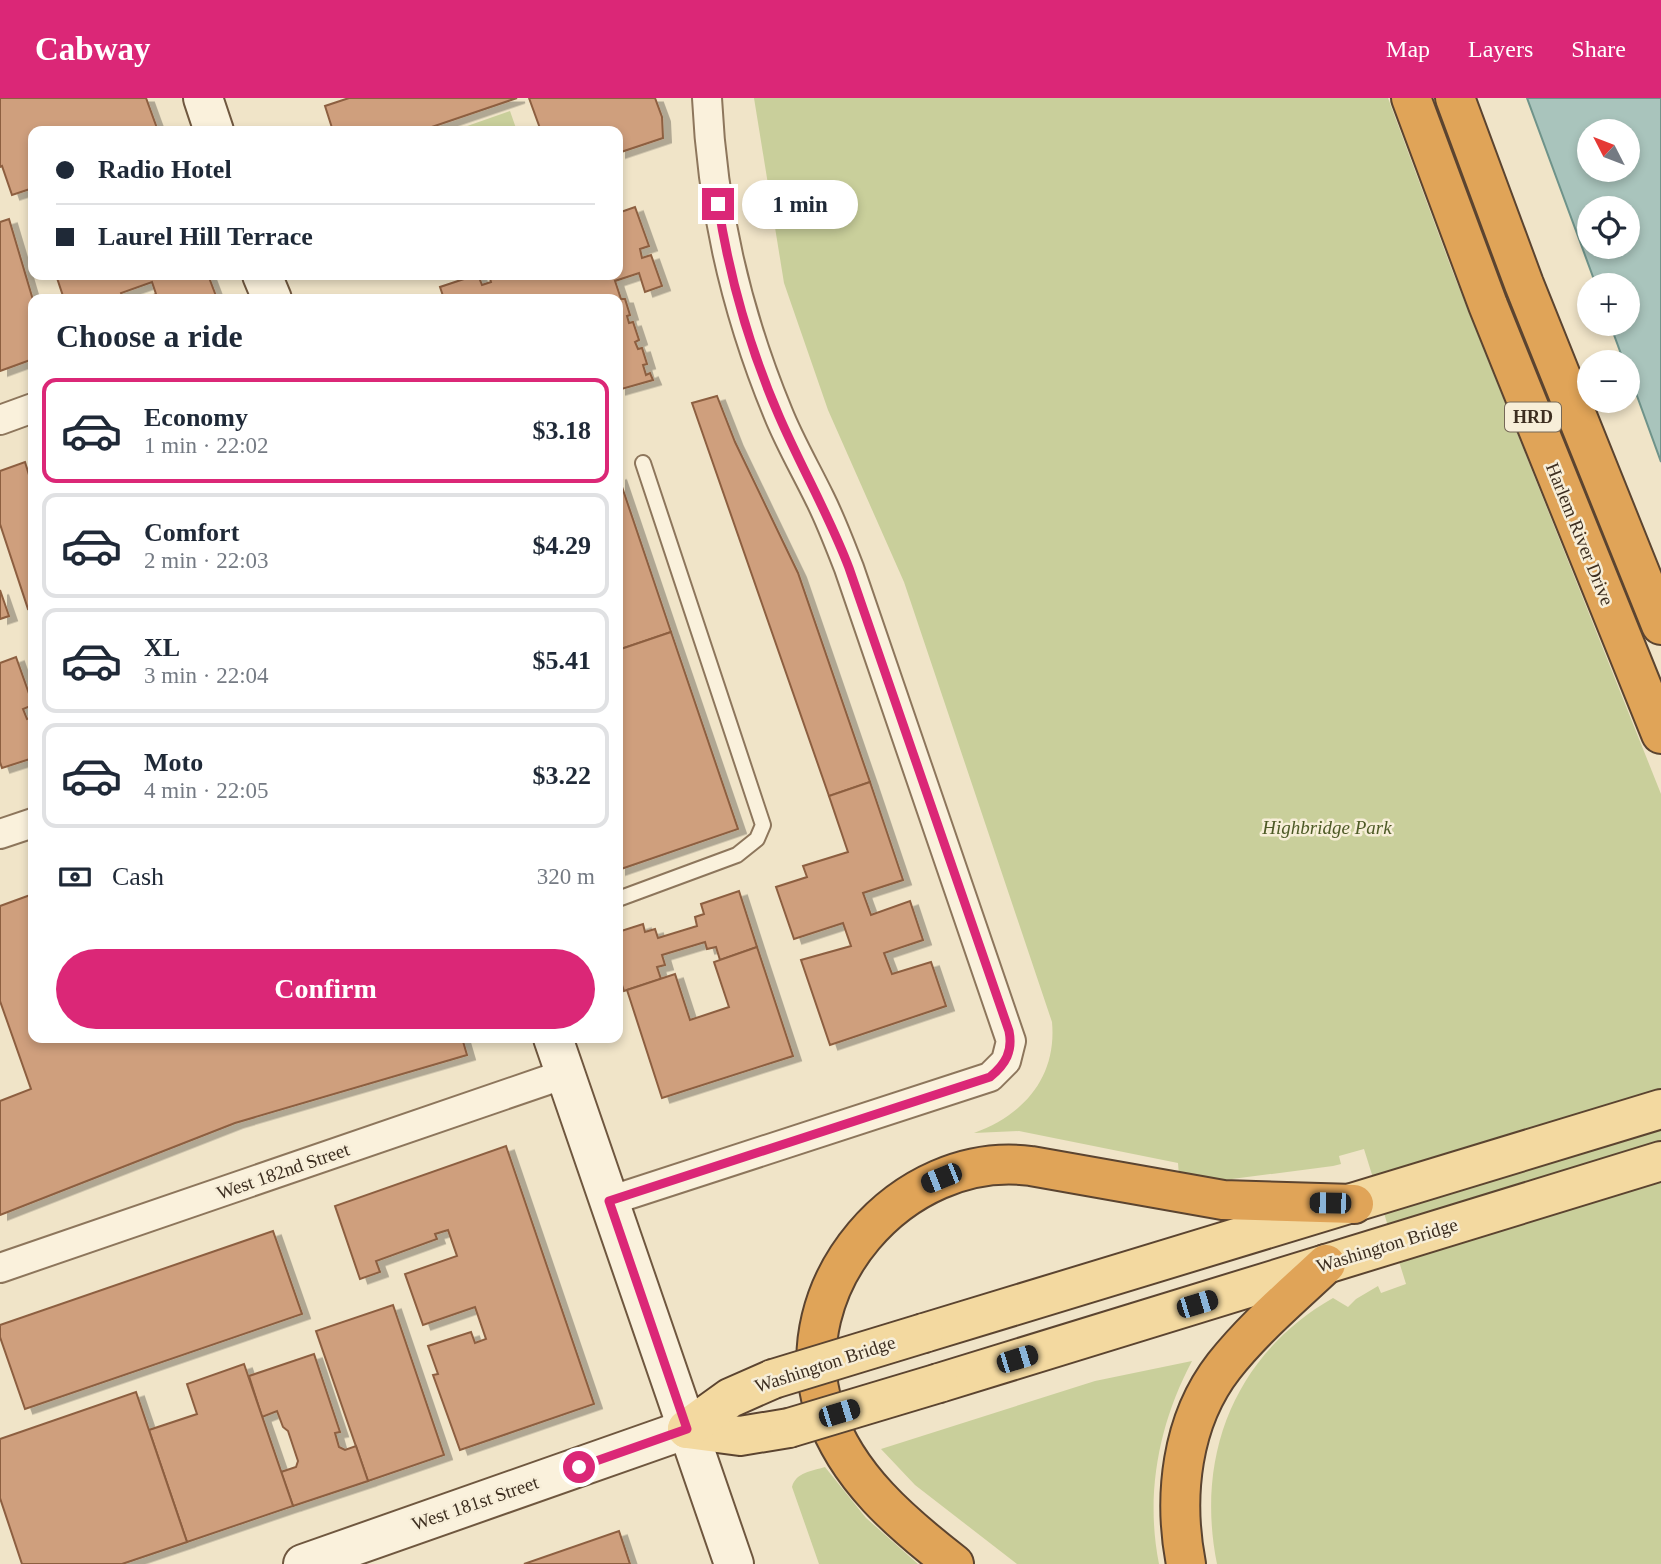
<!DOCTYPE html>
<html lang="en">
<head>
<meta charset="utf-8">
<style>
	:root { --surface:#fff; --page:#f2f2f3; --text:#1f2937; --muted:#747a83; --line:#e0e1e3; --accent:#db2777 }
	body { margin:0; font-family:Georgia,serif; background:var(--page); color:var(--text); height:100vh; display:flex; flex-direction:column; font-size:26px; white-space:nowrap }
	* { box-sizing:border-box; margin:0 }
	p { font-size:23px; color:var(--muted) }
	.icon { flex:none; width:38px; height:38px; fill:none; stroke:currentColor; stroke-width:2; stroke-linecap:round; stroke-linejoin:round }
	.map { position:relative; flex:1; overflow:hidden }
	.side { position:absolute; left:28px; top:196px; width:595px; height:749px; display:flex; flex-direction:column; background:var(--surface); border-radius:14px; box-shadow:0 4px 10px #0003 }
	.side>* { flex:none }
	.top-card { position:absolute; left:28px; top:28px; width:595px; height:154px; border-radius:14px; box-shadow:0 4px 10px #0003; display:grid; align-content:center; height:154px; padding:0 28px; background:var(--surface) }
	.needle { width:46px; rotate:312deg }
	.tools { position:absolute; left:1577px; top:21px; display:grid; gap:14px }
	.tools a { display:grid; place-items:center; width:63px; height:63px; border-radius:50%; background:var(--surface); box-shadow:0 4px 10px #0003; font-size:35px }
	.end { position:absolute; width:32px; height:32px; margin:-16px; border:9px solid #db2777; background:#fff; box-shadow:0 0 0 4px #fff }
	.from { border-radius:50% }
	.bubble { position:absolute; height:49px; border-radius:24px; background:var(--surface); box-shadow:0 4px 10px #0003; font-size:23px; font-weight:800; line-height:49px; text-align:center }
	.car { position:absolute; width:21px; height:42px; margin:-21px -10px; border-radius:9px; box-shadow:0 0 5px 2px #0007; background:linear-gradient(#222 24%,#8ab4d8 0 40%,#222 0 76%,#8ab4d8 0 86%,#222 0) }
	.top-card b { display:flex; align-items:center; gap:24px; height:66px; font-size:26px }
	.top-card b+b { border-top:2px solid var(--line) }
	.top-card i { width:18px; height:18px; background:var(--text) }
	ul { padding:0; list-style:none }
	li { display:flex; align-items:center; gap:21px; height:105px; margin:0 14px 10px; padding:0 14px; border:4px solid var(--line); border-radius:14px }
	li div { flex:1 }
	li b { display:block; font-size:26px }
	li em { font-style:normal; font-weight:800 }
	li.on { border-color:var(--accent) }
	li>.icon { width:63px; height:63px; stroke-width:1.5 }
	h2 { padding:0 28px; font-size:32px; line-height:84px }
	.pay { display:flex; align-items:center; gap:18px; height:77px; padding:0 28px; font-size:26px }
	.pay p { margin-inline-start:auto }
	.action { display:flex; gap:14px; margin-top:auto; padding:14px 28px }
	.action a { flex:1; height:80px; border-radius:42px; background:var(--accent); color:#fff; font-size:28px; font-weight:800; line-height:80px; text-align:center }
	header { display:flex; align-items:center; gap:42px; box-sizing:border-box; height:98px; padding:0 35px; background:var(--accent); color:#fff }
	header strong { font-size:33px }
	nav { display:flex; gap:38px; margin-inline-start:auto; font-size:24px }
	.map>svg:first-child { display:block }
</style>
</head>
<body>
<header>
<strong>Cabway</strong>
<nav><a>Map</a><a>Layers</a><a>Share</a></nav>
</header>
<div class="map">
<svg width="1661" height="1466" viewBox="0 0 1661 1466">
	<defs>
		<filter id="shadow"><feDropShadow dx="8" dy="4.5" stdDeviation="0" flood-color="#0004"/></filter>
	</defs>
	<rect width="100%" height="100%" fill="#f0e4c8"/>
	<!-- green -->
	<g fill="#c9cf9b">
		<path d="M754,0H1388L1452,172L1661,696V1466H1217C1195,1357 1235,1256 1333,1200L1348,1209L1356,1201L1378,1188L1381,1195L1406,1186L1364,1051L1339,1058L1341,1066L1333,1068L1209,1084L1179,1078L1178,1065L1019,1033L974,1035C1024,1017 1057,979 1052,924L904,484L828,312L784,185Z"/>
		<path d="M510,13L517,33H453Z"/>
		<path d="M1192,1263C1159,1325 1145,1396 1159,1466H1017L915,1387L881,1351L1095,1283Z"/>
		<path d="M825,1369L866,1420L918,1466H819L792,1389C796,1374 812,1373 825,1369Z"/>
	</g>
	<!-- water -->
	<path fill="#a9c4bc" stroke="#6f938a" stroke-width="2" fill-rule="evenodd" d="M1527,0H1661V364L1628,273V264H1624L1610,226H1628V187H1596ZM1589,33H1628V72H1589ZM1589,110H1628V149H1589Z"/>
	<!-- building -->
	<g fill="#cf9f7d" stroke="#8d5f41" stroke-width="2" filter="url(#shadow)">
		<path d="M0,0H146L158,33H33V90L12,97L2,68L0,69Z"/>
		<path d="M349,0H517L420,33H333L325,8Z"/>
		<path d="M529,0H655L662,19L663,40L618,55V33H541Z"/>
		<path d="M635,109L649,148L640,151L642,160L651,157L662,188L645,194L639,175L615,183L621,201H625L630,217L627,218L629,225L633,224L639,242L635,244L638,251L642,250L647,266L643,267L646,277L650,275L653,282L618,292V201H458L457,199L444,201L440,189L476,177H478L482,187L491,184L489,177H504L505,180L513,177H618V115Z"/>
		<path d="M9,121L33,202L31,205L33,213V261L0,273V124Z"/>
		<path d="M56,177H208L216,198L205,201H152L151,198L156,196L152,184L121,195L123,201H64Z"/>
		<path d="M717,298L735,344L798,475L870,684L829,698L692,305Z"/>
		<path d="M25,364L33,390V510L28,511L0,426V373Z"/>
		<path d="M618,377L671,534L618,552Z"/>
		<path d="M0,492L9,518L0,521Z"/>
		<path d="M671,534L738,731L618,772V552Z"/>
		<path d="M16,559L33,607L23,611L27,621L33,619V660L2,670L0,664V565Z"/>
		<path d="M870,684L903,782L863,795L871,817L910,803L923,842L884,855L892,876L931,864L946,908L830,947L801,862L851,848L843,825L794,841L776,789L807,779L803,768L848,754L829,698Z"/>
		<path d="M739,793L757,849L720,862L716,849L707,851L705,844L662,857L665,867L657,869L661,881L624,893L618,875V834L643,826L645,834L655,831L658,840L697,828L695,819L704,816L701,806Z"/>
		<path d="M33,796V940H462L467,957L235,1025L0,1117V1003L31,991L0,903V808Z"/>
		<path d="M757,849L793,958L662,1000L627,892L675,876L690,922L729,909L714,864Z"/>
		<path d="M506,1048L594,1306L460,1352L433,1277L438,1276L428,1248L471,1234L475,1245L486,1241L475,1209L423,1227L405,1176L457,1158L448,1132L435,1136L437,1141L376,1163L380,1174L360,1181L335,1108Z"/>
		<path d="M273,1133L302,1216L25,1311L0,1239V1227Z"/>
		<path d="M393,1207L444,1357L368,1383L316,1233Z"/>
		<path d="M314,1256L340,1334L335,1335L339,1349L345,1352L356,1348L368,1383L293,1408L281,1374L296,1369L298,1363L288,1333L283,1329L277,1313L262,1319L249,1278Z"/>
		<path d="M244,1266L293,1408L187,1444L149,1332L197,1316L187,1286Z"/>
		<path d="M136,1294L187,1444L122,1466H22L0,1400V1341Z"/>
		<path d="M619,1433L630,1466H524Z"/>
	</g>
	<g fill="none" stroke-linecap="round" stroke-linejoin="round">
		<!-- lane casing -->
		<g stroke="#8d765c" stroke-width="18">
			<path id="lane" d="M618,801L737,757L757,741L763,727L643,365"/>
		</g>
		<!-- street casing -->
		<g stroke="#8d765c" stroke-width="32">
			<g id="street">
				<path d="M0,322L33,310"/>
				<path d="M0,736L33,725"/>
				<path d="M609,1103L990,979L1006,963L1011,943L849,470C840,447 831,423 820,401C806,372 790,345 778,315C737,216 712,108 707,0"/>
				<path d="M0,1170L565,976"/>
			</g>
		</g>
		<!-- secondary casing -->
		<g stroke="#6f573f" stroke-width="42">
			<g id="secondary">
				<path d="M203,0L214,33"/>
				<path d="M262,177L272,201"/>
				<path d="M553,940L734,1466"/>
				<path d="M303,1466L687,1331"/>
			</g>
		</g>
		<!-- primary casing -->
		<g stroke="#5b4430" stroke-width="42">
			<g id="primary">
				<path d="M924,1235L1661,1011"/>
				<path d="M939,1285L1661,1063"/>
				<path d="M687,1331L740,1338L789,1330"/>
				<path d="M687,1331L730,1300L773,1281"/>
			</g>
		</g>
		<!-- highway casing -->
		<g stroke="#5b4430" stroke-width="42">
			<g id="highway">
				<path d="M1411,0L1488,207L1661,636"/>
				<path d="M1455,0L1524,186L1661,527"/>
				<path d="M954,1466C901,1425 847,1379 825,1314C783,1189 902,1051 1031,1068L1223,1102L1354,1106"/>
				<path d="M1186,1466C1173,1399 1181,1323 1224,1268C1254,1230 1291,1199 1326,1166"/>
			</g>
		</g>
		<!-- lane -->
		<use href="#lane" stroke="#faf1dc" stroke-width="14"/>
		<!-- street -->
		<use href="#street" stroke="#faf1dc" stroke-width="28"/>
		<!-- secondary -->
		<use href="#secondary" stroke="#faf1dc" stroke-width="38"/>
		<!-- primary -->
		<use href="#primary" stroke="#f3d9a0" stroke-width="38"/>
		<!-- highway -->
		<use href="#highway" stroke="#e0a458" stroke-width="38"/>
		<!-- primary-bridge casing -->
		<g stroke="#5b4430" stroke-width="42" stroke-linecap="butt">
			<g id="primary-bridge">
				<path d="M773,1281L924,1235"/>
				<path d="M789,1330L939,1285"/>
			</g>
		</g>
		<!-- primary-bridge -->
		<use href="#primary-bridge" stroke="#f3d9a0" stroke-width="38"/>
	</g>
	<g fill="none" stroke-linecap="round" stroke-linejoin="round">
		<!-- route -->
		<path stroke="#db2777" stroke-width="9" d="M579,1369L687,1331L609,1103L990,979C1006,966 1013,953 1009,933L849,470C829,417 801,369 779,318C750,251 729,177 718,106"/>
	</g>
	<g text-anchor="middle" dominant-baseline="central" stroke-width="5" stroke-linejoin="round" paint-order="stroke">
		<!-- shield labels -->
		<rect fill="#f7eed8" stroke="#756857" stroke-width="2" x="1505" y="304.5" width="56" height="29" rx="5"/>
		<g font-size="18" font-weight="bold" fill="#3d2e20">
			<text x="1533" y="319">HRD</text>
		</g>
		<!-- street labels -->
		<g font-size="19" fill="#3d2e20" stroke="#f7eed8">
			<text transform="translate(1580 436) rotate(68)">Harlem River Drive</text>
			<text transform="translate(283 1073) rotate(-19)">West 182nd Street</text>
			<text transform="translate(1387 1147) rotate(-17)">Washington Bridge</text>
			<text transform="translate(825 1266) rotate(-18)">Washington Bridge</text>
			<text transform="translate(475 1405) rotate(-19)">West 181st Street</text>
		</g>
		<!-- park labels -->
		<g font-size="19" font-style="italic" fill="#4d5a26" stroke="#f7eed8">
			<text x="1327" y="729">Highbridge Park</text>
		</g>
	</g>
</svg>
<div class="tools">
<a><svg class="needle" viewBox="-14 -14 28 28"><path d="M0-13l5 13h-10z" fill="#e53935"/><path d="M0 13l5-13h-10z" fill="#747a83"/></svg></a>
<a><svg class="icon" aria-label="locate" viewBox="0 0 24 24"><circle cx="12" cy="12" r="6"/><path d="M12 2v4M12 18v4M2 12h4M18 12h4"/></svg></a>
<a>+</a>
<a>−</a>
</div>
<i class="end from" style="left:579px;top:1369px"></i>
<i class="end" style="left:718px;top:106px"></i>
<div class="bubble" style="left:742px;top:82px;width:116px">1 min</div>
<i class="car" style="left:941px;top:1080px;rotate:248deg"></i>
<i class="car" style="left:1330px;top:1105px;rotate:271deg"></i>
<i class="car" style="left:1197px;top:1206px;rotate:73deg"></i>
<i class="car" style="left:1017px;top:1261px;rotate:73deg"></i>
<i class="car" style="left:839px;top:1315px;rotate:73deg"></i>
<div class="top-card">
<b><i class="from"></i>Radio Hotel</b>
<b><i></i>Laurel Hill Terrace</b>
</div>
<section class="side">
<h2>Choose a ride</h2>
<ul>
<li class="on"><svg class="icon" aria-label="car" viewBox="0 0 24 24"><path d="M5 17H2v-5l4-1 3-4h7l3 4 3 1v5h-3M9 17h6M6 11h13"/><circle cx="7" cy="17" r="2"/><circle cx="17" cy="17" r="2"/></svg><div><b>Economy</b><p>1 min · 22:02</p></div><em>$3.18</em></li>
<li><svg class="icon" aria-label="car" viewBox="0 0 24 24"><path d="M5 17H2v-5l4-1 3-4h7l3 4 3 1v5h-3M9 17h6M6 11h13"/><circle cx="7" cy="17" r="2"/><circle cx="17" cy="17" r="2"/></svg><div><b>Comfort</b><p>2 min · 22:03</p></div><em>$4.29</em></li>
<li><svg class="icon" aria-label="car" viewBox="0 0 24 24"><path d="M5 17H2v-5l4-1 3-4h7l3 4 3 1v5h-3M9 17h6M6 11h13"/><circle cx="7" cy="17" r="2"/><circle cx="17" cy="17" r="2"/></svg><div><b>XL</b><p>3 min · 22:04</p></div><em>$5.41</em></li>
<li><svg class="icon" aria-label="car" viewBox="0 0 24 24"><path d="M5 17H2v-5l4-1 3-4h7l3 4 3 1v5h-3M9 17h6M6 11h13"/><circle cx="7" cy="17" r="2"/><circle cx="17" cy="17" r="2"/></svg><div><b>Moto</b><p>4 min · 22:05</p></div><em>$3.22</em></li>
</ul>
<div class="pay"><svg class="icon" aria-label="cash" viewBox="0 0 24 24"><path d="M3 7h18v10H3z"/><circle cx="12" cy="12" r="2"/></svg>Cash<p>320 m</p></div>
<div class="action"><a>Confirm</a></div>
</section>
</div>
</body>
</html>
